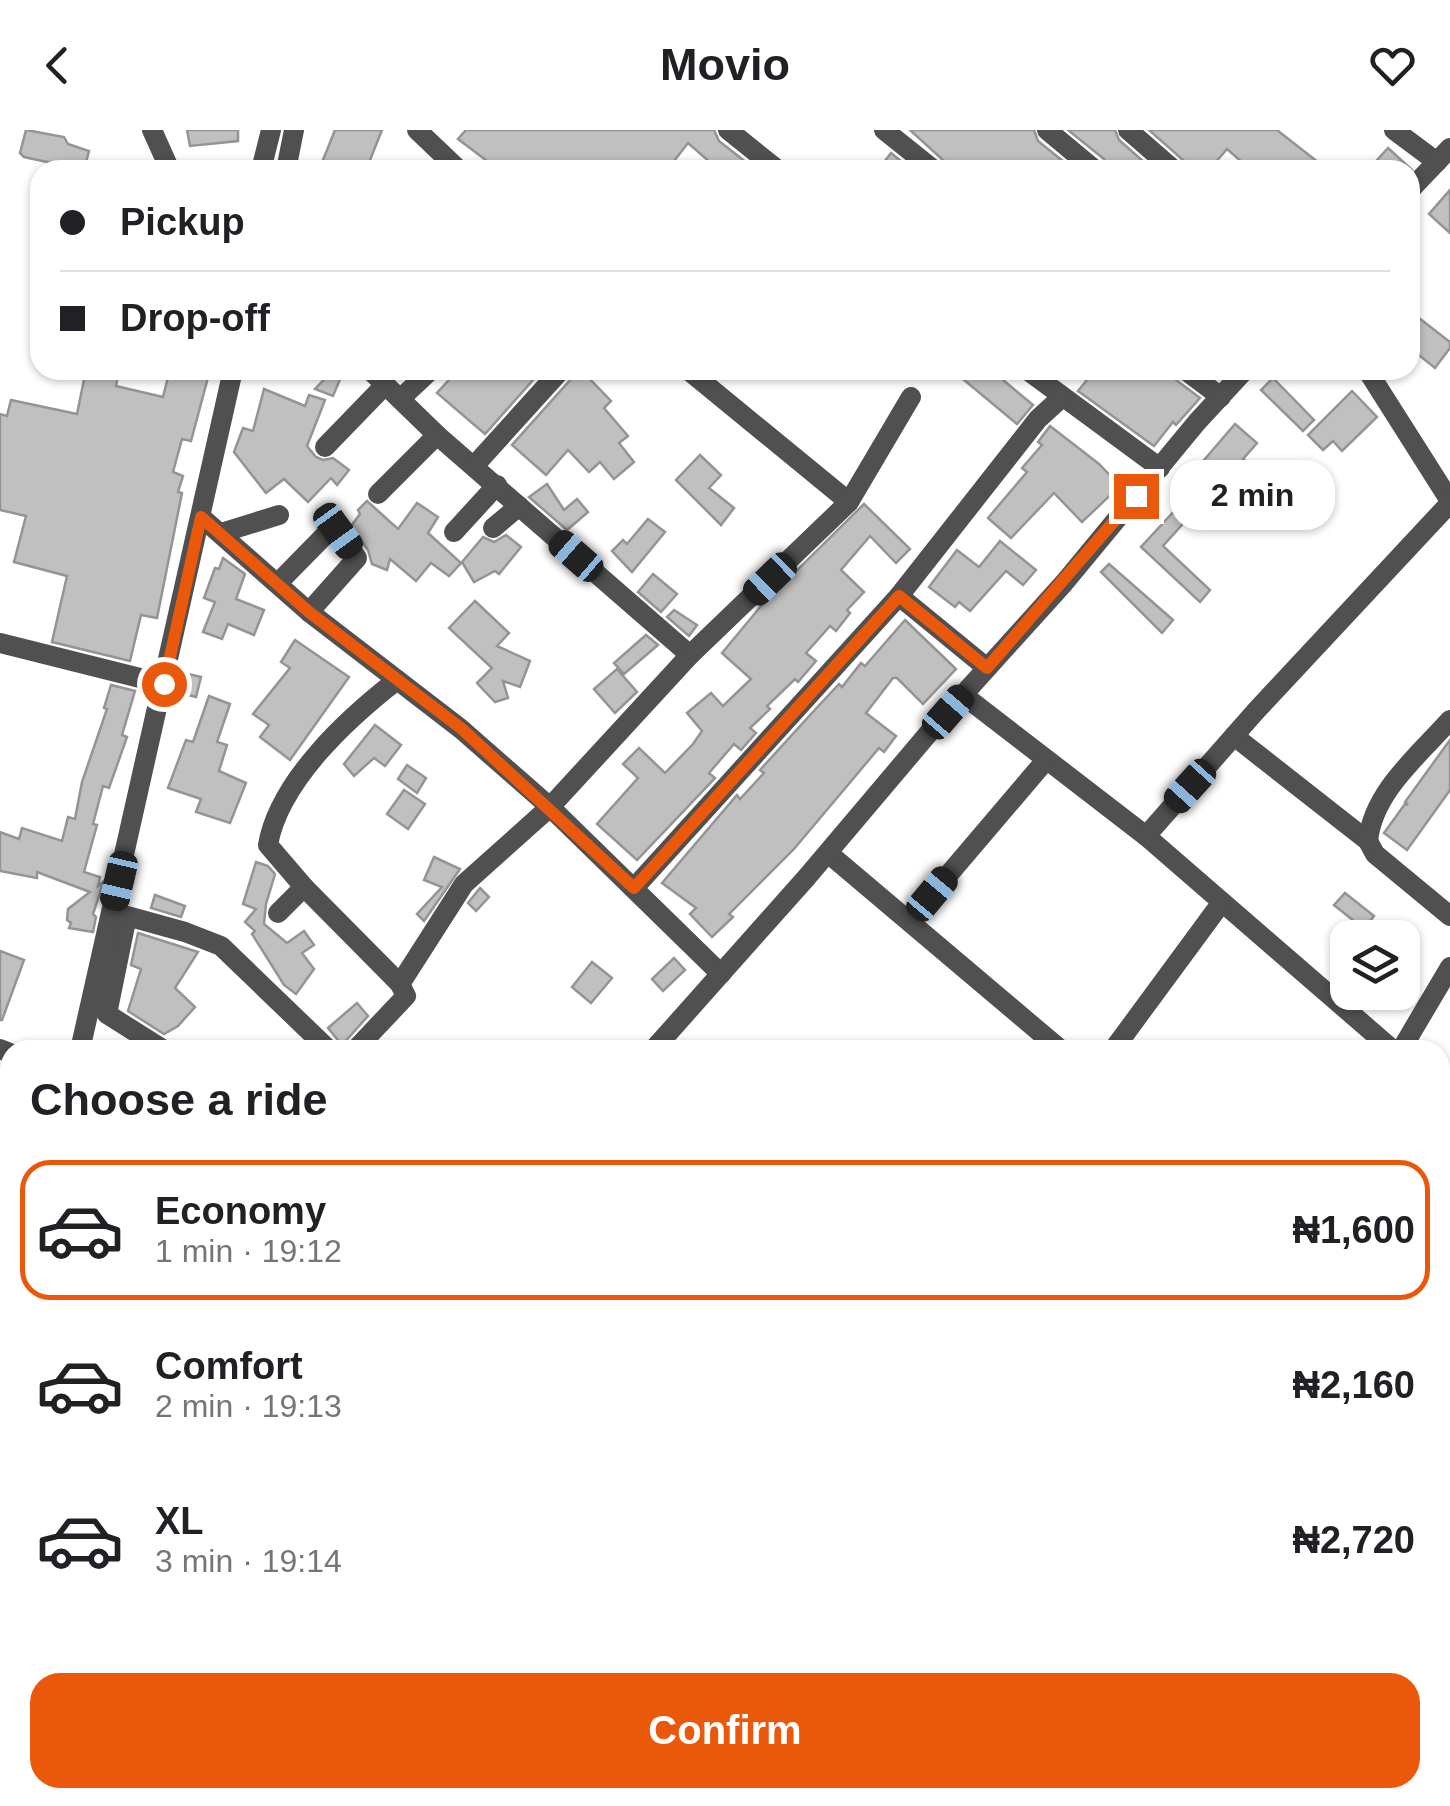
<!DOCTYPE html>
<html lang="en">
<head>
<meta charset="utf-8">
<style>
	:root { --surface:#fff; --page:#f6f6f6; --text:#202124; --muted:#757577; --line:#e0e0e0; --accent:#ea580c }
	body { margin:0; font-family:Arial,sans-serif; background:var(--page); color:var(--text); height:100vh; display:flex; flex-direction:column; font-size:38px; white-space:nowrap }
	* { box-sizing:border-box; margin:0 }
	p { font-size:32px; color:var(--muted) }
	.icon { flex:none; width:55px; height:55px; fill:none; stroke:currentColor; stroke-width:2; stroke-linecap:round; stroke-linejoin:round }
	.map { position:relative; flex:1; overflow:hidden }
	.sheet { position:absolute; left:0px; top:910px; width:1450px; height:768px; display:flex; flex-direction:column; background:var(--surface); border-radius:30px 30px 0 0; box-shadow:0 2px 8px #0004 }
	.sheet>* { flex:none }
	.top-card { position:absolute; left:30px; top:30px; width:1390px; height:220px; border-radius:30px; box-shadow:0 2px 8px #0004; display:grid; align-content:center; height:220px; padding:0 30px; background:var(--surface) }
	.buttons { position:absolute; left:1330px; top:790px; display:grid; gap:20px }
	.buttons a { display:grid; place-items:center; width:90px; height:90px; border-radius:20px; background:var(--surface); box-shadow:0 2px 8px #0004; font-size:50px }
	.end { position:absolute; width:45px; height:45px; margin:-22px; border:12px solid #ea580c; background:#fff; box-shadow:0 0 0 5px #fff }
	.from { border-radius:50% }
	.bubble { position:absolute; height:70px; border-radius:30px; background:var(--surface); box-shadow:0 2px 8px #0004; font-size:32px; font-weight:600; line-height:70px; text-align:center }
	.car { position:absolute; width:30px; height:60px; margin:-30px -15px; border-radius:12px; box-shadow:0 0 8px 2px #0007; background:linear-gradient(#222 24%,#8ab4d8 0 40%,#222 0 76%,#8ab4d8 0 86%,#222 0) }
	.top-card b { display:flex; align-items:center; gap:35px; height:95px; font-size:38px }
	.top-card b+b { border-top:2px solid var(--line) }
	.top-card i { width:25px; height:25px; background:var(--text) }
	ul { padding:0; list-style:none }
	li { display:flex; align-items:center; gap:30px; height:140px; margin:0 20px 15px; padding:0 10px; border:5px solid transparent; border-radius:30px }
	li div { flex:1 }
	li b { display:block; font-size:38px }
	li em { font-style:normal; font-weight:600 }
	li.on { border-color:var(--accent) }
	li>.icon { width:90px; height:90px; stroke-width:1.5 }
	h2 { padding:0 30px; font-size:45px; line-height:120px }
	.action { display:flex; gap:20px; margin-top:auto; padding:20px 30px }
	.action a { flex:1; height:115px; border-radius:30px; background:var(--accent); color:#fff; font-size:40px; font-weight:600; line-height:115px; text-align:center }
	header { display:flex; justify-content:space-between; align-items:center; height:130px; padding:0 30px; background:var(--surface); font-size:45px; font-weight:600 }
	.map>svg:first-child { display:block }
</style>
</head>
<body>
<header><svg class="icon" aria-label="back" viewBox="0 0 24 24"><path d="M15 5l-7 7 7 7"/></svg>Movio<svg class="icon" aria-label="heart" viewBox="0 0 24 24"><path d="M12 20l-8-8c-3-5 5-10 8-4 3-6 11-1 8 4z"/></svg></header>
<div class="map">
<svg width="1450" height="1676" viewBox="0 0 1450 1676">
	<rect width="100%" height="100%" fill="#fff"/>
	<!-- building -->
	<g fill="#c0c0c0" stroke="#949494" stroke-width="2.5">
		<path d="M26,0L64,7L68,14L89,21L84,40L24,27L20,23Z"/>
		<path d="M187,0H238V11L190,16Z"/>
		<path d="M335,0H382L366,40H319Z"/>
		<path d="M466,0H714L719,11L756,40H719L688,13L667,40H499L458,9Z"/>
		<path d="M910,0H1034L1038,11L1074,40H948L943,30Z"/>
		<path d="M1068,0H1115L1119,10L1153,40H1108L1104,29Z"/>
		<path d="M1149,0H1277L1328,40H1251L1227,19L1209,40H1187L1183,30Z"/>
		<path d="M1388,18L1411,39L1368,40Z"/>
		<path d="M891,23L912,40H878Z"/>
		<path d="M1450,60V103L1429,84Z"/>
		<path d="M1410,181L1450,212V218L1435,238L1410,218Z"/>
		<path d="M86,240H119L116,256L163,267L168,247L175,249L178,240H210L191,311L182,309L173,342L183,346L178,362L182,363L157,488L141,485L130,531L52,512L67,446L14,432L26,386L0,380V284L7,286L11,270L77,284Z"/>
		<path d="M333,240H344L333,266L315,259Z"/>
		<path d="M458,240H542L485,304L437,263Z"/>
		<path d="M574,240H581L611,271L604,278L628,306L619,313L634,332L614,349L600,332L589,342L568,320L546,345L512,315L571,249Z"/>
		<path d="M952,240H991L1033,275L1017,294Z"/>
		<path d="M1095,240H1171L1176,250L1200,268L1176,295L1173,292L1154,316L1078,261Z"/>
		<path d="M1273,248L1314,290L1303,301L1261,260Z"/>
		<path d="M264,259L305,276L309,265L325,270L307,316L316,327L323,330L333,328L349,340L337,355L331,348L308,372L284,349L266,363L234,322L243,298L253,301Z"/>
		<path d="M1352,261L1377,287L1342,321L1333,311L1323,320L1308,305Z"/>
		<path d="M1235,294L1257,313L1243,329L1276,353L1258,378L1223,352L1208,370L1186,351Z"/>
		<path d="M1050,296L1099,334L1120,356L1082,392L1054,363L1011,408L988,388L1027,342L1022,338L1042,315L1038,312Z"/>
		<path d="M700,325L721,345L709,358L734,378L721,395L676,350Z"/>
		<path d="M547,354L564,380L577,369L588,382L567,400L529,367Z"/>
		<path d="M1188,366L1199,376L1163,416L1210,460L1200,472L1141,417Z"/>
		<path d="M367,371L398,399L417,373L438,387L428,403L461,433L449,446L431,433L416,451L390,429L387,440L372,434L368,420L351,396L360,384L358,380Z"/>
		<path d="M864,374L910,419L896,433L870,406L841,440L864,462L847,480L850,483L836,501L830,496L806,523L816,531L798,552L795,549L767,576L770,579L750,598L756,603L741,620L734,614L709,643L715,648L637,730L597,694L638,648L623,634L639,618L665,643L693,614L702,601L687,583L711,563L723,576L751,549L722,523L761,476Z"/>
		<path d="M648,389L665,402L632,442L612,421L623,410L627,414Z"/>
		<path d="M506,405L521,417L499,444L495,441L474,452L462,432L483,407L494,412Z"/>
		<path d="M1000,411L1036,440L1023,455L1006,441L970,481L959,472L955,477L929,457L957,420L979,437Z"/>
		<path d="M223,428L245,444L236,469L264,480L254,505L228,494L222,509L203,502L215,472L204,468L215,438L219,439Z"/>
		<path d="M1109,434L1173,490L1162,503L1101,442Z"/>
		<path d="M653,444L677,464L661,482L638,462Z"/>
		<path d="M475,471L509,503L497,516L530,531L520,557L503,551L508,568L495,572L477,553L492,538L449,498Z"/>
		<path d="M674,480L697,495L689,506L667,487Z"/>
		<path d="M905,490L956,539L923,574L897,548H893L866,583L896,606L884,622L879,618L794,719L729,784L733,787L712,807L690,784L696,778L662,753L737,665L740,669L764,643L760,640L811,584L839,554L842,557L861,533L865,536Z"/>
		<path d="M646,505L658,515L624,544L614,533Z"/>
		<path d="M295,510L349,547L290,630L260,607L269,595L253,584L290,538L281,532Z"/>
		<path d="M617,539L637,562L615,583L594,559Z"/>
		<path d="M184,543L201,547L196,567L180,563Z"/>
		<path d="M111,555L135,561L122,605L127,607L109,658L103,656L93,694L97,695L84,742L100,747L98,756L104,751L93,784L96,787L93,802L69,798L71,793L67,790L68,779L90,762L37,742V748L0,741V702L19,709L22,698L62,711L68,687L75,689L82,652L107,579L104,578Z"/>
		<path d="M209,566L230,574L217,612L227,615L219,641L246,653L230,693L196,682L201,669L168,658L186,610L193,612Z"/>
		<path d="M375,595L401,615L385,636L374,628L354,646L344,634Z"/>
		<path d="M1450,610V660L1407,720L1384,703L1405,674L1408,675L1405,672Z"/>
		<path d="M407,635L426,648L417,663L398,649Z"/>
		<path d="M404,660L425,674L408,699L387,684Z"/>
		<path d="M434,727L460,739L424,791L417,784L442,757L424,750Z"/>
		<path d="M256,732L268,736L275,744L266,774L264,794L287,813L304,801L314,815L302,823L314,839L296,864L284,855L252,804L255,801L245,792L256,779L243,774Z"/>
		<path d="M480,758L489,767L476,781L468,773Z"/>
		<path d="M1345,763L1374,786L1364,799L1334,775Z"/>
		<path d="M155,765L185,776L181,787L151,778Z"/>
		<path d="M138,803L198,822L175,858L195,877L178,896L164,904L128,881L141,839L131,835Z"/>
		<path d="M0,821L24,830L2,890H0Z"/>
		<path d="M674,828L685,840L663,861L652,849Z"/>
		<path d="M592,832L612,848L591,873L572,857Z"/>
		<path d="M357,873L368,886L342,915L328,898Z"/>
	</g>
	<g fill="none" stroke-linecap="round" stroke-linejoin="round">
		<!-- minor -->
		<g stroke="#505050" stroke-width="20">
			<path d="M152,0L170,40"/>
			<path d="M417,0L459,40"/>
			<path d="M728,0L778,40"/>
			<path d="M884,0L934,40"/>
			<path d="M1047,0L1095,40"/>
			<path d="M1128,0L1174,40"/>
			<path d="M1394,0L1437,32"/>
			<path d="M286,40L294,0"/>
			<path d="M1410,60L1450,18"/>
			<path d="M370,240L437,305L690,525"/>
			<path d="M688,240L849,372"/>
			<path d="M1027,240L1160,338"/>
			<path d="M1185,240L1221,267"/>
			<path d="M1367,240L1450,371"/>
			<path d="M400,269L431,240"/>
			<path d="M325,317L386,254"/>
			<path d="M474,336L561,240"/>
			<path d="M378,364L437,305"/>
			<path d="M201,387L309,482L461,599L550,677L721,844"/>
			<path d="M493,398L519,376"/>
			<path d="M454,402L497,355"/>
			<path d="M221,403L279,385"/>
			<path d="M278,453L328,402L338,401L357,428L309,482"/>
			<path d="M899,466L987,538"/>
			<path d="M0,513L164,554"/>
			<path d="M963,565L1146,706L1393,920"/>
			<path d="M1234,606L1368,711L1375,724L1450,786"/>
			<path d="M1146,706L1255,582L1450,373"/>
			<path d="M1368,711C1373,662 1418,626 1450,590"/>
			<path d="M828,723L1061,920"/>
			<path d="M634,758L899,466L1038,289L1061,268"/>
			<path d="M278,783L304,757"/>
			<path d="M909,791L1046,630"/>
			<path d="M400,854L464,754L550,677L690,525L849,372L911,267"/>
			<path d="M0,919L10,923"/>
			<path d="M164,920L107,884L127,786L185,802L221,816L329,920"/>
			<path d="M355,920L406,866L400,854L304,757L268,715C279,651 348,588 397,550"/>
			<path d="M653,920L807,747L933,598L1064,453L1197,292L1245,240"/>
			<path d="M1113,920L1222,772"/>
			<path d="M1401,920L1450,837"/>
			<path d="M1440,989L1450,998"/>
			<path d="M1440,1294L1450,1302"/>
			<path d="M1440,1493L1450,1479"/>
			<path d="M0,1544L10,1531"/>
			<path d="M429,1668L442,1676"/>
			<path d="M793,1668L803,1676"/>
			<path d="M1237,1668L1247,1676"/>
			<path d="M543,1676L550,1668"/>
			<path d="M947,1676L952,1668"/>
			<path d="M1108,1676L1113,1668"/>
			<path d="M1297,1676L1304,1668"/>
		</g>
		<!-- tertiary -->
		<g stroke="#505050" stroke-width="20">
			<path d="M261,40L271,0"/>
			<path d="M80,920L233,240"/>
			<path d="M0,1193L10,1160"/>
		</g>
	</g>
	<g fill="none" stroke-linecap="round" stroke-linejoin="round">
		<!-- route -->
		<path stroke="#ea580c" stroke-width="12" d="M164,554L201,387L309,482L462,599L634,758L899,466L987,538L1136,366"/>
	</g>
</svg>
<div class="buttons">
<a><svg class="icon" aria-label="layers" viewBox="0 0 24 24"><path d="M12 4l9 5-9 5-9-5zM3 14l9 5 9-5"/></svg></a>
</div>
<i class="end from" style="left:164px;top:554px"></i>
<i class="end" style="left:1136px;top:366px"></i>
<div class="bubble" style="left:1170px;top:330px;width:165px">2 min</div>
<i class="car" style="left:338px;top:401px;rotate:144deg"></i>
<i class="car" style="left:576px;top:426px;rotate:311deg"></i>
<i class="car" style="left:770px;top:449px;rotate:226deg"></i>
<i class="car" style="left:948px;top:582px;rotate:41deg"></i>
<i class="car" style="left:1190px;top:656px;rotate:222deg"></i>
<i class="car" style="left:119px;top:751px;rotate:193deg"></i>
<i class="car" style="left:932px;top:764px;rotate:40deg"></i>
<div class="top-card">
<b><i class="from"></i>Pickup</b>
<b><i></i>Drop-off</b>
</div>
<section class="sheet">
<h2>Choose a ride</h2>
<ul>
<li class="on"><svg class="icon" aria-label="car" viewBox="0 0 24 24"><path d="M5 17H2v-5l4-1 3-4h7l3 4 3 1v5h-3M9 17h6M6 11h13"/><circle cx="7" cy="17" r="2"/><circle cx="17" cy="17" r="2"/></svg><div><b>Economy</b><p>1 min · 19:12</p></div><em>₦1,600</em></li>
<li><svg class="icon" aria-label="car" viewBox="0 0 24 24"><path d="M5 17H2v-5l4-1 3-4h7l3 4 3 1v5h-3M9 17h6M6 11h13"/><circle cx="7" cy="17" r="2"/><circle cx="17" cy="17" r="2"/></svg><div><b>Comfort</b><p>2 min · 19:13</p></div><em>₦2,160</em></li>
<li><svg class="icon" aria-label="car" viewBox="0 0 24 24"><path d="M5 17H2v-5l4-1 3-4h7l3 4 3 1v5h-3M9 17h6M6 11h13"/><circle cx="7" cy="17" r="2"/><circle cx="17" cy="17" r="2"/></svg><div><b>XL</b><p>3 min · 19:14</p></div><em>₦2,720</em></li>
</ul>
<div class="action"><a>Confirm</a></div>
</section>
</div>
</body>
</html>
